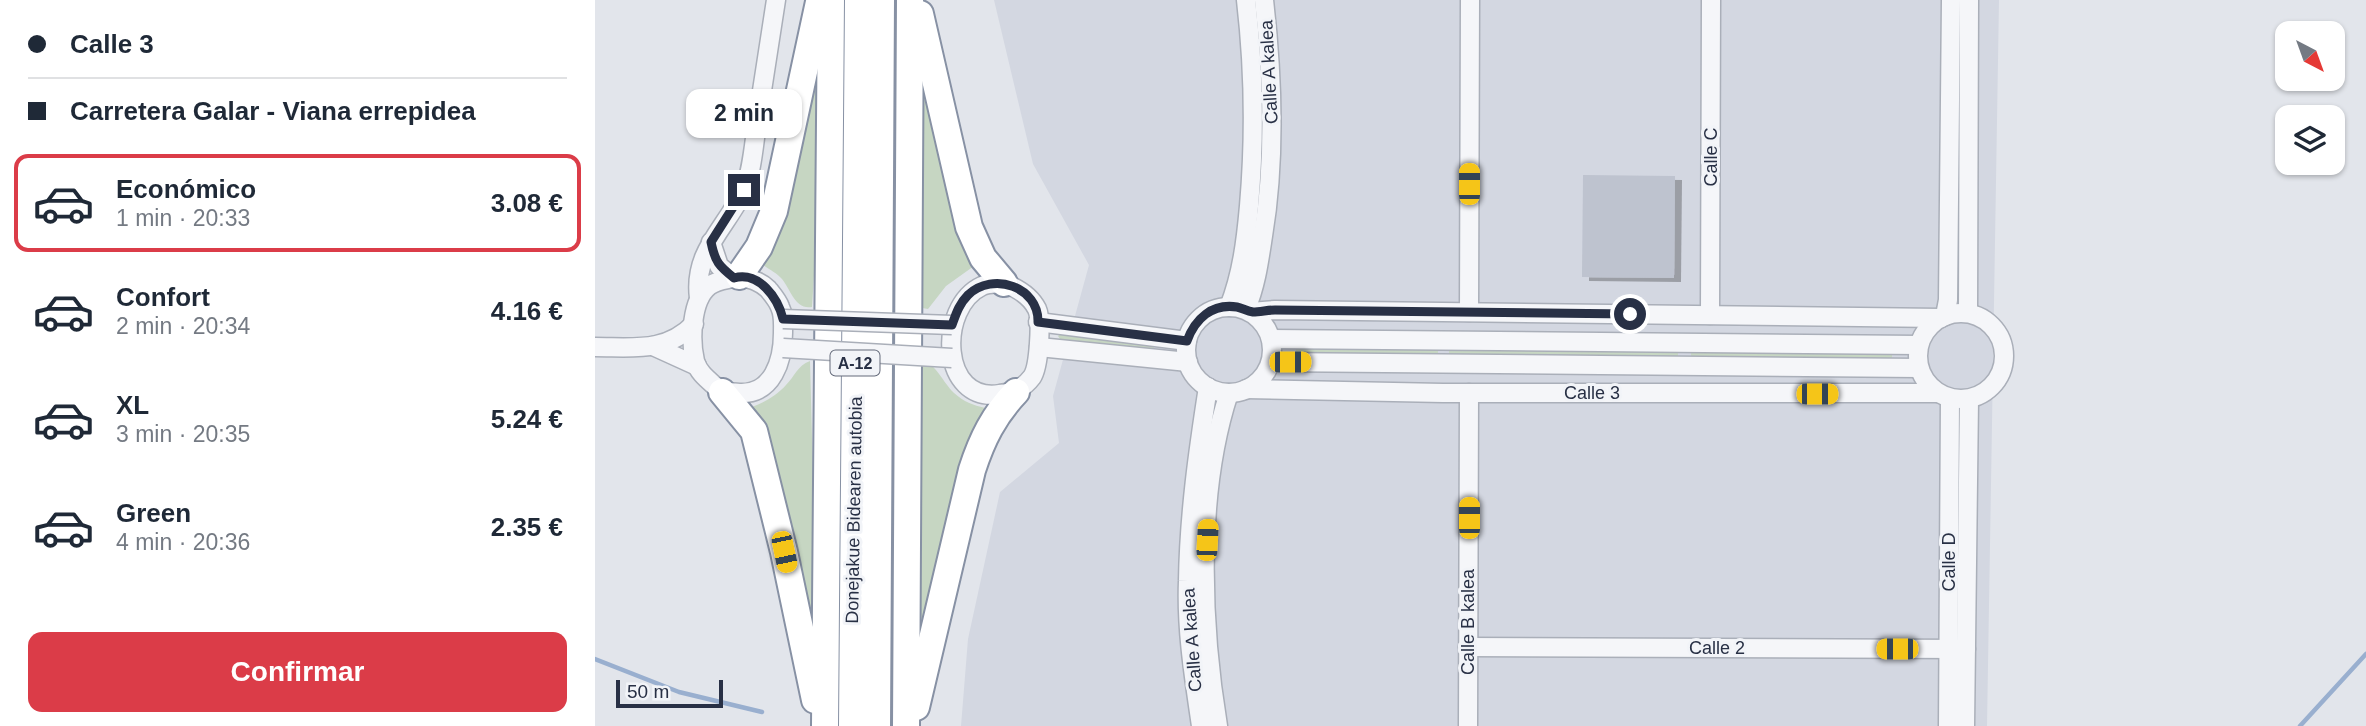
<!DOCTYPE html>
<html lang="es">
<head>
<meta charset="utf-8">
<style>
	:root { --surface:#fff; --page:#f2f2f3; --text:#1f2937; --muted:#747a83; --line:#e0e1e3; --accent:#db3c48 }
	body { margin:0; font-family:Arial,sans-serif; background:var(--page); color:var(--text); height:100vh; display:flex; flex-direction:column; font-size:26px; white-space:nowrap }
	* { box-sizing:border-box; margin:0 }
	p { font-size:23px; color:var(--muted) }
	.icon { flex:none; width:38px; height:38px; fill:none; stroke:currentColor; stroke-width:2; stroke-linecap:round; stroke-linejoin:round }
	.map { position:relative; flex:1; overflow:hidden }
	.side { display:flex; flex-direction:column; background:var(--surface); width:595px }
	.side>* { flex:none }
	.banner { display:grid; align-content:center; height:154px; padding:0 28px; background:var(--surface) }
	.needle { width:46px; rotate:139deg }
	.controls { position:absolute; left:1680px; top:21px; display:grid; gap:14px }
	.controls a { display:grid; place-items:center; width:70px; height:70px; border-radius:14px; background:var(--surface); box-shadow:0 2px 5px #0004; font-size:35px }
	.scale { position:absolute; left:21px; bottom:18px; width:107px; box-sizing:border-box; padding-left:7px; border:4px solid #283045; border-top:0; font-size:19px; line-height:24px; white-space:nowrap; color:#283045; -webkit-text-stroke:5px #f2f4f8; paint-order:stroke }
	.end { position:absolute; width:32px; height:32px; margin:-16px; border:9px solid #283045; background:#fff; box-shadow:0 0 0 4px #fff }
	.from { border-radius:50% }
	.bubble { position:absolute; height:49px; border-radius:14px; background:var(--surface); box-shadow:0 2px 5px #0004; font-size:23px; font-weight:700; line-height:49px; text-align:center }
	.car { position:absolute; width:21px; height:42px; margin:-21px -10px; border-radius:9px; box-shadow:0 0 5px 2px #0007; background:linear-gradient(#f5c518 24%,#345 0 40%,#f5c518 0 76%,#345 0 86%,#f5c518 0) }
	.banner b { display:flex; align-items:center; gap:24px; height:66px; font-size:26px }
	.banner b+b { border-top:2px solid var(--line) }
	.banner i { width:18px; height:18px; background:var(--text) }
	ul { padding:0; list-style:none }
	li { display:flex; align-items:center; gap:21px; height:98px; margin:0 14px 10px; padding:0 14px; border:4px solid transparent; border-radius:14px }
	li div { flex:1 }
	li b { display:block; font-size:26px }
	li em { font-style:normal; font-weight:700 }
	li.selected { border-color:var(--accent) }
	li>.icon { width:63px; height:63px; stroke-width:1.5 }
	.cta { display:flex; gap:14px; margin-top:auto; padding:14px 28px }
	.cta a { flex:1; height:80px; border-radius:14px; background:var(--accent); color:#fff; font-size:28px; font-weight:700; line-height:80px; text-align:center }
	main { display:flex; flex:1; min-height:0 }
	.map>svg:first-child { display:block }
</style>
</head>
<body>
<main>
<section class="side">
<div class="banner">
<b><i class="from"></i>Calle 3</b>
<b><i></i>Carretera Galar - Viana errepidea</b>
</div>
<ul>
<li class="selected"><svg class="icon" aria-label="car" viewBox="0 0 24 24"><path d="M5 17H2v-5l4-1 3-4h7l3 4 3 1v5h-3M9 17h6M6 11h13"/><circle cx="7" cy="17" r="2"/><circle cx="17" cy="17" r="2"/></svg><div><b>Económico</b><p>1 min · 20:33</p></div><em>3.08 €</em></li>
<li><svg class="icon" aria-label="car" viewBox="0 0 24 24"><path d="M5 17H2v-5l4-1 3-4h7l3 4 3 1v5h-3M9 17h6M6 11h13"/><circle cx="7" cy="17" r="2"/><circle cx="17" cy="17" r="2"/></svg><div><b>Confort</b><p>2 min · 20:34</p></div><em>4.16 €</em></li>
<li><svg class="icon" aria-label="car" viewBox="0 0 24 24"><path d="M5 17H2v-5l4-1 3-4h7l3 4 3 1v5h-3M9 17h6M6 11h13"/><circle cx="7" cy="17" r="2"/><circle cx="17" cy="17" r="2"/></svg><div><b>XL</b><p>3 min · 20:35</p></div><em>5.24 €</em></li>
<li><svg class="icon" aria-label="car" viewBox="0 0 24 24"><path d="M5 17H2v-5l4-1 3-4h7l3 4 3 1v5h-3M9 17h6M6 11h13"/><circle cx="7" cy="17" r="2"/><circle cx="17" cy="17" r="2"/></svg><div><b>Green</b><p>4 min · 20:36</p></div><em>2.35 €</em></li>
</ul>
<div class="cta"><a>Confirmar</a></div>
</section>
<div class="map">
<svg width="1771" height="726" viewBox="0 0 1771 726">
	<defs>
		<filter id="shadow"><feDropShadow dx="7" dy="4" stdDeviation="0" flood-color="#0004"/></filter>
	</defs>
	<rect width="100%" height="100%" fill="#e2e5eb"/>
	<!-- built -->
	<path fill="#d3d7e1" d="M399,0H1404L1392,726H366L373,639L405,492L464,443L458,396L494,265L438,164Z"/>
	<!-- green -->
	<g fill="#c6d6c2">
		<path d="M320,28L371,255L379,266L351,286L333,309L327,308L319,198Z"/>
		<path d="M225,31L222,229L217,307C200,310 196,290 187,279C182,273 175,270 168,265L184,229Z"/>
		<path d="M1363,114H1367L1366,280H1362Z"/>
		<path d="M467,333L559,346L558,352L465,339L463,336Z"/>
		<path d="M701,347L843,348V355L701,353Z"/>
		<path d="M854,348L1083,349V357L854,355Z"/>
		<path d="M1096,350H1297V358L1096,357Z"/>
		<path d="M327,359C343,367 347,381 359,393C369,402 378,405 390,408L380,425L319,670Z"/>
		<path d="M215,361L223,671L161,416L157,407C170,402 181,396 191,385C200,376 202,366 215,361Z"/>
	</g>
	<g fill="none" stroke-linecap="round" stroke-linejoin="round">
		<!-- stream -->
		<g stroke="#99afcf" stroke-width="4.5">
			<path d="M0,659L84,692L167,712"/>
			<path d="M1705,726L1771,654"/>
		</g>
	</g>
	<!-- building -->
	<path fill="#bec3cf" filter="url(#shadow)" d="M988,175L1080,176L1079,278L987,277Z"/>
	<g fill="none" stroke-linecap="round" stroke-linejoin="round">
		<!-- minor casing -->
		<g stroke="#aaafb9" stroke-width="21">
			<g id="minor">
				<path d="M116,242L124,266L139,278"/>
				<path d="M144,276C155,279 165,281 173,289C177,294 183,301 185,307C189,315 188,324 188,333C188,360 178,395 144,393C134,392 128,393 120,386C112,379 103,372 100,361C95,340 96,300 114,286C123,279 134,280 144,276Z"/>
				<path d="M409,283C422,288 435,295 442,309C447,320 444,367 437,377C428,389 419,392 405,394C345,404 342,307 387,286C393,283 402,284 409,283Z"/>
				<path d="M104,298C98,252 130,229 148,192C157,174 159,143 162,123C168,82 175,41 181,0"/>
				<circle cx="634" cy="350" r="43"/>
				<path d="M634,307C647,274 651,240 654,206C660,137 659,69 651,0"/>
				<path d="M651,309C661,285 664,262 668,236C681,158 678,79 669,0"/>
				<path d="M655,312L680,310L1346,318"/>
				<path d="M874,312L875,0"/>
				<circle cx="1366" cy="356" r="43"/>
				<path d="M1373,313L1374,0"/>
				<path d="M1115,315L1116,0"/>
				<path d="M1350,316L1353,300L1356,0"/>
				<path d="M443,322L592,341"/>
				<path d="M676,339L1324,345"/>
				<path d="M58,346L102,366"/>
				<path d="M0,347C38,347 71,353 99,324"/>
				<path d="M444,347L593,362"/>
				<path d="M676,362L1324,368"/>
				<path d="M651,389L848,393H1342"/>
				<path d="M873,647L1371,649"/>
				<path d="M606,726C599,678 591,629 593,581C594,515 603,451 613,387"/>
				<path d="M623,726C606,623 601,493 634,393"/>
				<path d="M873,726L874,393"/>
				<path d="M1353,726L1355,398"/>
				<path d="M1370,726L1374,399"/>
			</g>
		</g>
		<!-- highway casing -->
		<g stroke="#8791a4" stroke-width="30">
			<g id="highway">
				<path d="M325,14L374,227L388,258L409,283"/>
				<path d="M144,276L164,247L179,211L224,2"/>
				<path d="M127,392L159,431L189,552L220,700"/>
				<path d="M321,707L377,470C387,439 399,415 421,392"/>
				<path d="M230,726L236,0"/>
				<path d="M257,726L263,0"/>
				<path d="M282,726L286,0"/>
				<path d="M311,726L315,0"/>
			</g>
		</g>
		<!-- minor -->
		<use href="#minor" stroke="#f5f6f9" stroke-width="18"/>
		<!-- highway -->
		<use href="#highway" stroke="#fff" stroke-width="26"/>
		<!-- minor-bridge casing -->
		<g stroke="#aaafb9" stroke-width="21" stroke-linecap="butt">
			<g id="minor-bridge">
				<path d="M188,319L357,325"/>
				<path d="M188,348L357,358"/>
			</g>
		</g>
		<!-- minor-bridge -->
		<use href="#minor-bridge" stroke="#f5f6f9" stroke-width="18"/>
	</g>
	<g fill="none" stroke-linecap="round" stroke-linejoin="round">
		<!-- route -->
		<path stroke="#283045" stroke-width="9" d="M149,190L116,242C120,262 124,266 139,278C164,271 183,298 188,319L357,325C361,314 364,304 373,295C398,271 444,287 443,322L592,341C600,319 617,303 642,307C647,308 652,311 658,312C665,312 673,310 680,310L1035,314"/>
	</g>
	<g text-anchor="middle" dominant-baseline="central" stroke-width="6" stroke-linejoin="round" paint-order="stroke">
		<!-- shield labels -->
		<rect fill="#f2f4f8" stroke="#656b7b" stroke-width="2" x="235.5" y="350.5" width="49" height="25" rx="5"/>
		<g font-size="16" font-weight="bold" fill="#283045">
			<text x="260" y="363">A-12</text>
		</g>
		<!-- street labels -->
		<g font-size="18" fill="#283045" stroke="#f2f4f8">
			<text transform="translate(674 72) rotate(-93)">Calle A kalea</text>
			<text transform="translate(1116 157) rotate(-90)">Calle C</text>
			<text x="997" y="393">Calle 3</text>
			<text transform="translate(259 510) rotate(-89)">Donejakue Bidearen autobia</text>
			<text transform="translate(1354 562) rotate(-90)">Calle D</text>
			<text transform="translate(873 622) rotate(-90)">Calle B kalea</text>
			<text transform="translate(597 640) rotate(-94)">Calle A kalea</text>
			<text x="1122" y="648">Calle 2</text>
		</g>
	</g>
</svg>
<div class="controls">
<a><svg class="needle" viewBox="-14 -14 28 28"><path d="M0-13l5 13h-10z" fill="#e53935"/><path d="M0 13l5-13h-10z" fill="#747a83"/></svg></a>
<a><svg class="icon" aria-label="layers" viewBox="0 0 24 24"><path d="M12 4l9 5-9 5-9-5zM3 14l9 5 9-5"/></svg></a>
</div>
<div class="scale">50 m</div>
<i class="end from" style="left:1035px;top:314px"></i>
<i class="end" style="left:149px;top:190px"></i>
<div class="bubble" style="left:91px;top:89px;width:116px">2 min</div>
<i class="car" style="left:874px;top:184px;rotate:0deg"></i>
<i class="car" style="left:695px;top:362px;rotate:90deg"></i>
<i class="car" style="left:1222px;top:394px;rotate:90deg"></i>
<i class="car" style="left:874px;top:518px;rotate:0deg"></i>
<i class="car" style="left:612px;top:540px;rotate:3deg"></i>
<i class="car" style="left:189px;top:552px;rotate:168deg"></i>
<i class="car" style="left:1302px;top:649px;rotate:270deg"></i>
</div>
</main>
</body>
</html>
